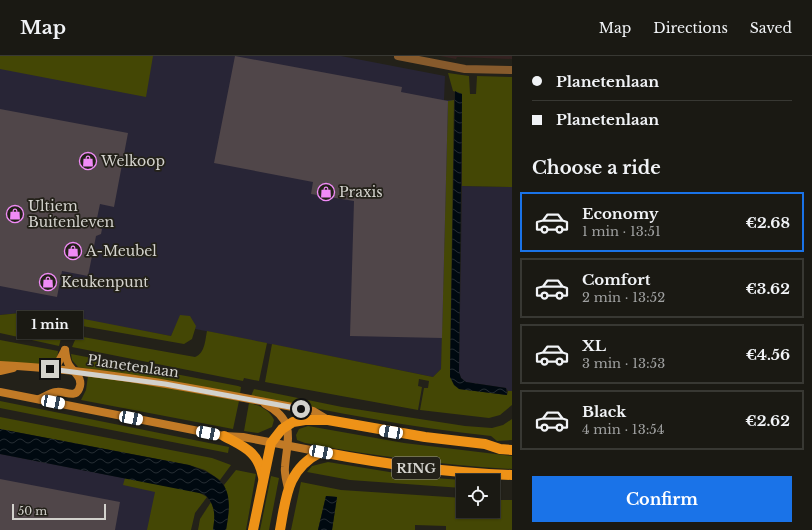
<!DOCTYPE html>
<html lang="en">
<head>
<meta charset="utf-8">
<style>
	:root { --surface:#1a1913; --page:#272621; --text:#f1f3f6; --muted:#9fa0a0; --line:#383833; --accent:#1a73e8 }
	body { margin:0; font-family:"Libre Baskerville",serif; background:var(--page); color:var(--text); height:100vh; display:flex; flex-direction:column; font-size:15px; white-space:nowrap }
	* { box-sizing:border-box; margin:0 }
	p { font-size:13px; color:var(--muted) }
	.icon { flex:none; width:22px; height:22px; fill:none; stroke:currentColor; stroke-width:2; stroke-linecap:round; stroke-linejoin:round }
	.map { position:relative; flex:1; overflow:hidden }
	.side { display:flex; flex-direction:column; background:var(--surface); width:300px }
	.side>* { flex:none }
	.banner { display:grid; align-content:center; height:88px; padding:0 20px; background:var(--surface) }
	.fabs { position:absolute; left:456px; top:418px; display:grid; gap:8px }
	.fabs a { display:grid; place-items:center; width:44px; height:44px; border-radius:0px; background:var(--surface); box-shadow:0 1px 3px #0004,0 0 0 1px var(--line); font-size:20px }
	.scale { position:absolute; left:12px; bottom:10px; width:94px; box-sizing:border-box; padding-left:4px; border:2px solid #d3d2cd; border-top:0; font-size:11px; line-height:14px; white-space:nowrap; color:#d3d2cd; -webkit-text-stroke:3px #232119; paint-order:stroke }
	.end { position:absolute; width:18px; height:18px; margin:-9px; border:5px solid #d3d2cd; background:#111; box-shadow:0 0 0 2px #111 }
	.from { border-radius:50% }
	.bubble { position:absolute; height:28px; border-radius:0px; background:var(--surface); box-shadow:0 1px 3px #0004,0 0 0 1px var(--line); font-size:13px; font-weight:700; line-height:28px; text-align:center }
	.car { position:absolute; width:12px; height:24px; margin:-12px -6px; border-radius:5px; box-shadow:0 0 3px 1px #0007; background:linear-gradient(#fff 24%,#345 0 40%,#fff 0 76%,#345 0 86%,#fff 0) }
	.banner b { display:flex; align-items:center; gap:14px; height:38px; font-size:15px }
	.banner b+b { border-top:1px solid var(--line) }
	.banner i { width:10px; height:10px; background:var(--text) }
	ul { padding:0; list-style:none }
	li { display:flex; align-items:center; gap:12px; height:60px; margin:0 8px 6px; padding:0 12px; border:2px solid var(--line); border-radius:0px }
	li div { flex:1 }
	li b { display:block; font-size:15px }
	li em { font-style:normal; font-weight:700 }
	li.active { border-color:var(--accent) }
	li>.icon { width:36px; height:36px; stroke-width:1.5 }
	h2 { padding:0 20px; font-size:18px; line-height:48px }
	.primary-button { display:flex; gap:8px; margin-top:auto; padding:8px 20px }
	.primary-button a { flex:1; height:46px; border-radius:0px; background:var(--accent); color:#fff; font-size:16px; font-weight:700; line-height:46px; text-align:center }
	header { display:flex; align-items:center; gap:24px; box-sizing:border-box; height:56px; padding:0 20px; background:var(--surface); border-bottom:1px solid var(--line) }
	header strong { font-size:19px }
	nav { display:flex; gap:22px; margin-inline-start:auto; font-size:14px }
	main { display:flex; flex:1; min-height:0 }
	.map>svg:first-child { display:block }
</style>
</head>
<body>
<header>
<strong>Map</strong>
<nav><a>Map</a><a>Directions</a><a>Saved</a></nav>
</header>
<main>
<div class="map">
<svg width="512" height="474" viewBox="0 0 512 474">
	<defs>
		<pattern id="water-waves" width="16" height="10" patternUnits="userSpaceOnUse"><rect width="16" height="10" fill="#000910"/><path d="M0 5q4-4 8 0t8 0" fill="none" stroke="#242c32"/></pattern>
	</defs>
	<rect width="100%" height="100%" fill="#232119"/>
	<!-- commercial -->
	<g fill="#282536">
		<path d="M0,0H341L445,20L444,44H454L441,313L433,321L176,269L171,280L66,261L20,257L0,259Z"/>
		<path d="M462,130L512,131V335H508L506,332L466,326L461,322L459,316Z"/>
		<path d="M0,398L180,433L172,474H0Z"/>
	</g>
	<!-- industrial -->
	<path fill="#352221" d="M440,0H512V3L457,1L456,3Z"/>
	<!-- green -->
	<g fill="#444705">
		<path d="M0,0H153L146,41L0,13Z"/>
		<path d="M448,17L469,20L470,38H476L477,20L512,21V131L462,130V38L453,35Z"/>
		<path d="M454,44L450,314L459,333L507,339L508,335H512V349L500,359L489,362L420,354L424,332H428L429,325L419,323L418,330L422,331L418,354L265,326L272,288L433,321L441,313L448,45Z"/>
		<path d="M20,257L84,263L171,280L180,259L190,260L196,270L192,283L184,288L71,268L63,275L59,290L0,277V259Z"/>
		<path d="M207,275L267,287L259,325L244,322L243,325L72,291L75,284L83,281L195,301C205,297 205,285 207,275Z"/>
		<path d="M0,284L58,295C58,303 54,307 47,309L0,306Z"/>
		<path d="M71,298L238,330L241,331L240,338L78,311L72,304Z"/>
		<path d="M88,320L164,331L239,345L233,373L81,344L86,334Z"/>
		<path d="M254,333L342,351L465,370L492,372L503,369L512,363V384L497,385L491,380C410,372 331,355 251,340Z"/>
		<path d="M0,345L229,391L228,397L0,352Z"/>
		<path d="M249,347C259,349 270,354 274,364L272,371L258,377L244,375Z"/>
		<path d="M0,361L212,402L231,409L220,424L205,414L189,409L0,373Z"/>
		<path d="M308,370L404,387L512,400V413C442,409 374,400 305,387L297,384L296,379L299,373Z"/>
		<path d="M328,406L420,421L477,425H463L462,432L350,424L307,416L312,410Z"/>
		<path d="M236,414L256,418L246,474H226C229,456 231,447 224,429Z"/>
		<path d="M271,420L279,422L269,474H260Z"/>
		<path d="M125,422L198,436L207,441L195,457L191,474H147L155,436L123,429Z"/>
		<path d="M301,426L341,434L463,442V455H493V444H512V474H446V470L415,469V474H332L337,441L326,440L318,474H291Z"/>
		<path d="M211,446L215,458L213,474H198L200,463Z"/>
	</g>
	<!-- water -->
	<g fill="url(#water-waves)">
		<path d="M455,35L462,38L459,316L461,322L466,326L506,332L507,339L459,333L454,329L450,321Z"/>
		<path d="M0,373L189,409C229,423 233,434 226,474H213C215,460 216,448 204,438L0,398Z"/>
		<path d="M326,440L337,441L332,474H318Z"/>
	</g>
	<!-- building -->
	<g fill="#504649">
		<path d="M235,0L402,31L401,36L448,45L442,282L350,280L354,145L311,138L313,126L214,107Z"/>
		<path d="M0,53L128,77L114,151L100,148L96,167L102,173L101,178L96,180L88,220L62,215L57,241L0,230Z"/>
		<path d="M0,423L120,446L115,474H0Z"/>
	</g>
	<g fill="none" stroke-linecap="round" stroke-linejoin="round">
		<!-- minor -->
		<path stroke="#865a2c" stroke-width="8" d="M398,0L465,13L512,14"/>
		<!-- secondary -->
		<g stroke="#c17a26" stroke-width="8">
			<path d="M0,309C105,314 209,335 313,355L328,364"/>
			<path d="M50,313L57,309L65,294"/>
			<path d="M0,315L13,312"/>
			<path d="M0,336L224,380L243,381L321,396"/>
			<path d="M39,343C44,341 50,337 56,336C63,334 75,343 79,333C84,322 74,317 69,309C66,304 66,299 65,294"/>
			<path d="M265,348C297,365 287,383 285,411C284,418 287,426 288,433"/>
		</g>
		<!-- primary -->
		<g stroke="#ee9217" stroke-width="10">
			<path d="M224,380C244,391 258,395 263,421"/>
			<path d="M253,474L271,387L282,373L293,366L305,364H328L425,381L485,388L500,393L512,394"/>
			<path d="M280,474C286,441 287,413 321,396C384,408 447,417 512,419"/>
		</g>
	</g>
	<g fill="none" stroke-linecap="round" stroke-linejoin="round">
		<!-- route -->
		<path stroke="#d3d2cd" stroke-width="5" d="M50,313L165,328L301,353"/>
	</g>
	<!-- icons -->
	<defs>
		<g id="shop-ring" transform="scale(0.9)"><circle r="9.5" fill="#232119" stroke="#f08bf6" stroke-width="1.5"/><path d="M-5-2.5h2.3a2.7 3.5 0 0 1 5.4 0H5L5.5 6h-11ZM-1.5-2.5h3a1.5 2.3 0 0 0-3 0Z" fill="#f08bf6"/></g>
	</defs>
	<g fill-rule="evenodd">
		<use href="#shop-ring" x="88" y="105"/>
		<use href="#shop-ring" x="326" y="136"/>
		<use href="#shop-ring" x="15" y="158"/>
		<use href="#shop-ring" x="73" y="195"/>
		<use href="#shop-ring" x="48" y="226"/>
	</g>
	<g text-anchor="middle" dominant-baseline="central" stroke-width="3.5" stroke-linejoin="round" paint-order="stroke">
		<!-- shield labels -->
		<rect fill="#232119" stroke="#9e9d97" stroke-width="1" x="392" y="401" width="48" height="22" rx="3"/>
		<g font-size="13" font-weight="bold" fill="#d3d2cd">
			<text x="416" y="412">RING</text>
		</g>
		<!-- poi labels -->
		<g font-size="14" fill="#d3d2cd" stroke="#232119" text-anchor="start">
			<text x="101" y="105">Welkoop</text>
			<text x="339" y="136">Praxis</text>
			<text x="28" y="150">Ultiem<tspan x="28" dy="16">Buitenleven</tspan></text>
			<text x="86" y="195">A-Meubel</text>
			<text x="61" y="226">Keukenpunt</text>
		</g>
		<!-- street labels -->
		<g font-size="14" fill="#d3d2cd" stroke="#232119">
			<text transform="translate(133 310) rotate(8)">Planetenlaan</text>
		</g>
	</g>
</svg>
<div class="fabs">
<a><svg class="icon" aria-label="locate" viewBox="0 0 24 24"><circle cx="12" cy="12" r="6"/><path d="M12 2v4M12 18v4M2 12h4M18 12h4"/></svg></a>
</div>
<div class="scale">50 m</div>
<i class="end from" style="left:301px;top:353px"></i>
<i class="end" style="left:50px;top:313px"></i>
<div class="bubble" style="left:17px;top:255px;width:66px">1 min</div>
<i class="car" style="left:53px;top:346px;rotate:101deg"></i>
<i class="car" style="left:131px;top:362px;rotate:101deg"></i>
<i class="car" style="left:391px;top:376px;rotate:280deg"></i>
<i class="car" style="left:208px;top:377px;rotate:101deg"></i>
<i class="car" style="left:321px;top:396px;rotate:101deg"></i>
</div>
<section class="side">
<div class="banner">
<b><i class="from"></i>Planetenlaan</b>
<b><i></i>Planetenlaan</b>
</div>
<h2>Choose a ride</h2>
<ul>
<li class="active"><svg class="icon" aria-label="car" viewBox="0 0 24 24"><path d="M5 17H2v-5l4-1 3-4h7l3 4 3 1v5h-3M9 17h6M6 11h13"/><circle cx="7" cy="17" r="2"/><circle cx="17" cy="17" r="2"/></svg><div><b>Economy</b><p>1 min · 13:51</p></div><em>€2.68</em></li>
<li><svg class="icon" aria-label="car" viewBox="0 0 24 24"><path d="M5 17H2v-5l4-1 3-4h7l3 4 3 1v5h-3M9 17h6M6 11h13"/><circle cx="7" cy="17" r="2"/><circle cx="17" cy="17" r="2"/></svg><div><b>Comfort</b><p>2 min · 13:52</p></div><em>€3.62</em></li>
<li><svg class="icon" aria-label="car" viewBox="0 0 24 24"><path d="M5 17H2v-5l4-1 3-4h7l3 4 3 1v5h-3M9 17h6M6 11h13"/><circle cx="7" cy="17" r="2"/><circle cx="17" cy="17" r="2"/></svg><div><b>XL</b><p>3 min · 13:53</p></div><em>€4.56</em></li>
<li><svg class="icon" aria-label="car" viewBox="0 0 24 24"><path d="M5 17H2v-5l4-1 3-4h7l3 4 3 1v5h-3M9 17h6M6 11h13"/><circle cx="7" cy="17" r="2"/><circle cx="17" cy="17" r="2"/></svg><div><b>Black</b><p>4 min · 13:54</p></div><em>€2.62</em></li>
</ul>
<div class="primary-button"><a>Confirm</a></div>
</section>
</main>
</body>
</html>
